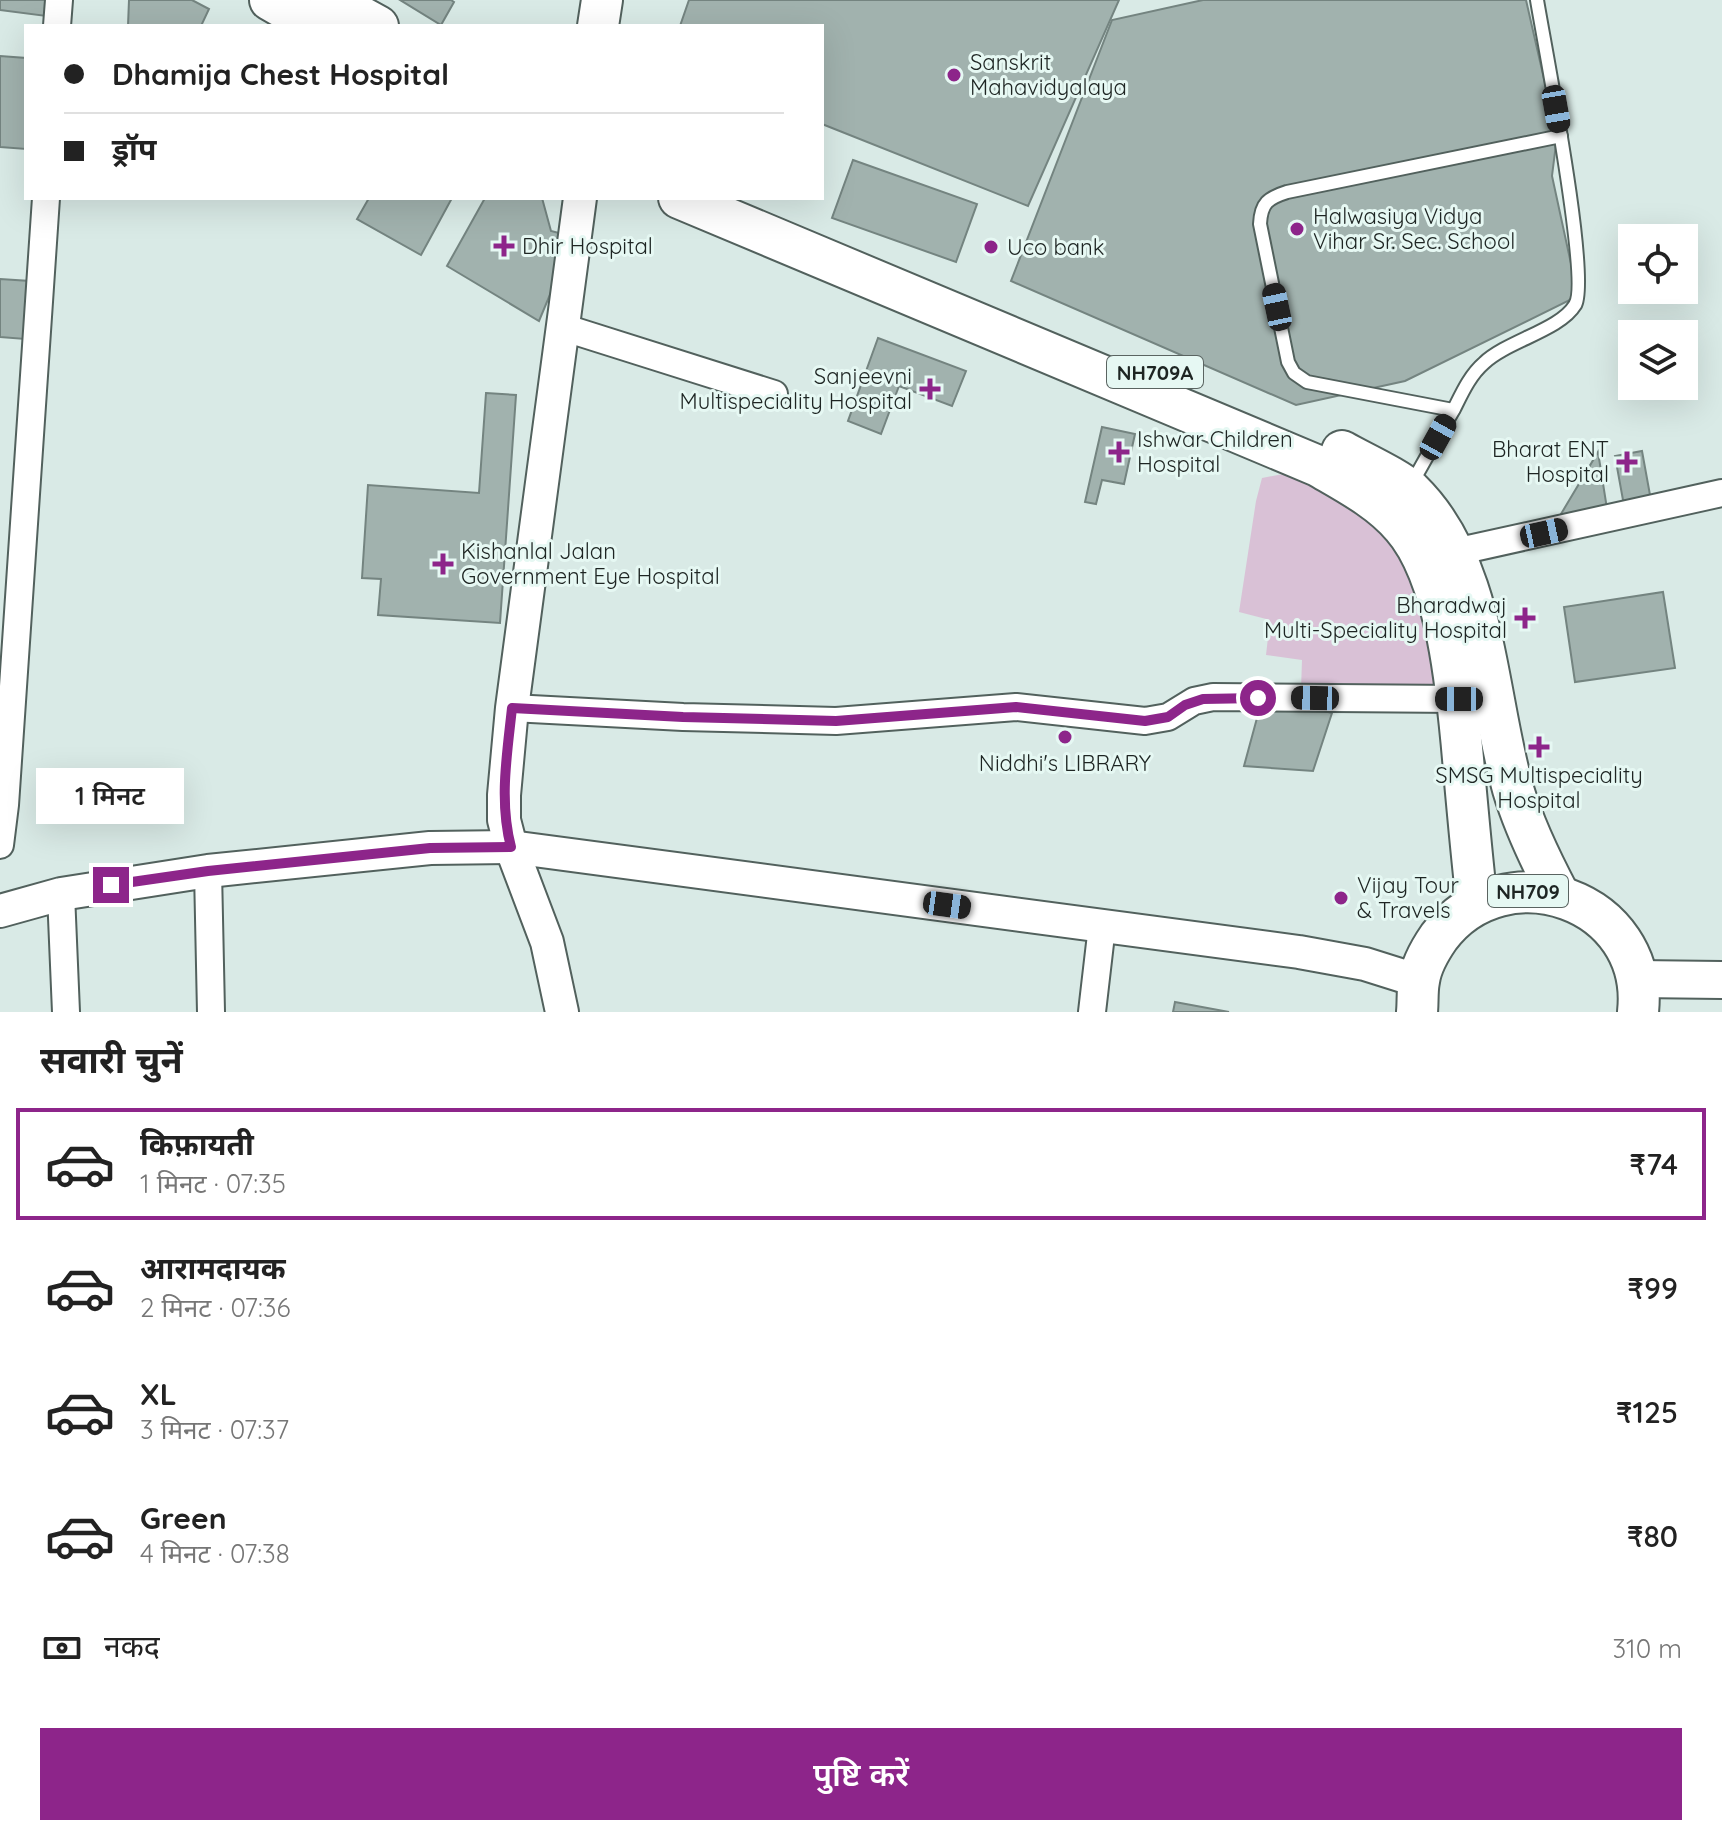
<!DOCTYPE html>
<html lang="hi">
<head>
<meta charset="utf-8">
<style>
	:root { --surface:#fff; --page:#f2f2f2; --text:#222; --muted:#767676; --line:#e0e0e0; --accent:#8d258a }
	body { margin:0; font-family:Quicksand,"Noto Sans Devanagari",sans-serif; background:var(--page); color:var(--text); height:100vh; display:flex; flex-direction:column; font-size:30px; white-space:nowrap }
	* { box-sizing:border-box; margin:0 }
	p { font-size:26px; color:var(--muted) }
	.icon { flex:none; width:44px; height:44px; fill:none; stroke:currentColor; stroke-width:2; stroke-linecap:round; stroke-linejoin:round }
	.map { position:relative; height:1012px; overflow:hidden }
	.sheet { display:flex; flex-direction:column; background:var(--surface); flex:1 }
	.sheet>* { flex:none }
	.hud { position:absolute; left:24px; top:24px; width:800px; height:176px; border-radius:0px; box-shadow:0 8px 32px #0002; display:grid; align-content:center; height:176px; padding:0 40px; background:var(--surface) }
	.controls { position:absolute; left:1618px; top:224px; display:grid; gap:16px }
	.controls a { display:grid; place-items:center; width:80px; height:80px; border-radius:0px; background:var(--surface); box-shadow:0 8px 32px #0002; font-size:40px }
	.end { position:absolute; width:36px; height:36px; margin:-18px; border:10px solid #8d258a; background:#fff; box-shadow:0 0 0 4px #fff }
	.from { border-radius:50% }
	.bubble { position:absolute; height:56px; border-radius:0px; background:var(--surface); box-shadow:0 8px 32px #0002; font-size:26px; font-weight:600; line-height:56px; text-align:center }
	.car { position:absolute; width:24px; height:48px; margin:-24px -12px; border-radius:10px; box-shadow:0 0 6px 2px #0007; background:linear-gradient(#222 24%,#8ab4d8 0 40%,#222 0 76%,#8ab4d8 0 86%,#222 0) }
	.hud b { display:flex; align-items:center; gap:28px; height:76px; font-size:30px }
	.hud b+b { border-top:2px solid var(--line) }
	.hud i { width:20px; height:20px; background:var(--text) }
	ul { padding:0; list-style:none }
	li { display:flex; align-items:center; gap:24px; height:112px; margin:0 16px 12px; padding:0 24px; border:4px solid transparent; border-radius:0px }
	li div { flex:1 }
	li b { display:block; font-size:30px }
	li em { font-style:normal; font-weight:600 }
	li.on { border-color:var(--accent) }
	li>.icon { width:72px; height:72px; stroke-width:1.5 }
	h2 { padding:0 40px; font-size:36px; line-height:96px }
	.pay { display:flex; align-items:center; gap:20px; height:88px; padding:0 40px; font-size:30px }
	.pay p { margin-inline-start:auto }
	.primary-button { display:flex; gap:16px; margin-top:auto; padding:16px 40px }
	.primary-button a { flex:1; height:92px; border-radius:0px; background:var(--accent); color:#fff; font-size:32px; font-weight:600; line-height:92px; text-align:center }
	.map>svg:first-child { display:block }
</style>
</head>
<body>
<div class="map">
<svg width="1722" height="1012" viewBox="0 0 1722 1012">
	<rect width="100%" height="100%" fill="#d9eae6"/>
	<!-- green -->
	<path fill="#d9c1d6" d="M1299,471L1380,530L1412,579L1436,685L1301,689L1302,660L1266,655L1270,620L1239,612L1256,501L1262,478Z"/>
	<!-- building -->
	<g fill="#a1b2ae" stroke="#748480" stroke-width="2">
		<path d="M0,0H48L46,16L0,10Z"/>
		<path d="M129,0H192L209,9L201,26H128Z"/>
		<path d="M400,0H451L454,2L441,25Z"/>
		<path d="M689,0H1119L1028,206L822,124V26H680Z"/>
		<path d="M1203,0H1526L1557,136L1552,176L1578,296L1405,381L1296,405L1011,281L1112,20Z"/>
		<path d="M0,56L26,58V149L0,147Z"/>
		<path d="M853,160L977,204L956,262L832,218Z"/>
		<path d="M369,198H452L421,255L357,219Z"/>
		<path d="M485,198H542L551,231L574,237L539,321L447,266Z"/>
		<path d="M0,279L30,281L25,339L0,337Z"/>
		<path d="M878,338L966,371L952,406L899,386L881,434L848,421Z"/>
		<path d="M486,393L516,395L500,623L378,615L381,579L362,578L368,485L479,493Z"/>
		<path d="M1102,427L1135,434L1124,484L1102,480L1096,504L1085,502Z"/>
		<path d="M1642,451L1652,506L1625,511L1615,456Z"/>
		<path d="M1598,452L1608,515L1558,519Z"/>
		<path d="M1663,592L1675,668L1575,682L1564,607Z"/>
		<path d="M1306,706L1332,713L1313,771L1244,766L1260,707Z"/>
		<path d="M1175,1002L1229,1012H1173Z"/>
	</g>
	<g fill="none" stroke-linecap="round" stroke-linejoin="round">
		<!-- service casing -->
		<g stroke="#52615d" stroke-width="16">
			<g id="service">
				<path d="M1453,410L1307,382L1294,373L1288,362L1260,224C1261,203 1268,198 1287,192L1561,136"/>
				<path d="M1412,483C1426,458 1440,433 1454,409C1462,393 1470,375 1484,363C1507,341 1560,330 1575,305C1591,281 1544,43 1537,0"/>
			</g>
		</g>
		<!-- minor casing -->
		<g stroke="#52615d" stroke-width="30">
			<g id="minor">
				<path d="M57,26L59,0"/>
				<path d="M562,327L774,394"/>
				<path d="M1455,552L1722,493"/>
				<path d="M512,708L683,717L836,721L1016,707L1145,721L1168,717L1194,701L1213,697L1459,699"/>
				<path d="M0,845L5,805L46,198"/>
				<path d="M208,871L211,1012"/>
				<path d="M61,894L66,1012"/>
				<path d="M1092,1012L1102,926"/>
			</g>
		</g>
		<!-- tertiary casing -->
		<g stroke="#52615d" stroke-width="36">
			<g id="tertiary">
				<path d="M0,911L61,894L208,871L430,848L511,847L1299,952L1365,964L1419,981"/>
				<path d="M562,1012L547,942L511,847L504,820V795L512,708L580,198"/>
			</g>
		</g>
		<!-- secondary casing -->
		<g stroke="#52615d" stroke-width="40">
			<path id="secondary" d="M1637,979L1722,980"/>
		</g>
		<!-- primary casing -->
		<g stroke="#52615d" stroke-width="44">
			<g id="primary">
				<path d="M270,0L315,26"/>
				<path d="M330,0L378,26"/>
				<path d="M598,26L602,0"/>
				<path d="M679,198L1318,466C1347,483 1380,500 1402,526C1449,579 1458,701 1464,770C1468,815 1472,859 1477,903"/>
				<path d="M1342,451C1361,462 1397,478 1411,491C1486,564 1486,693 1513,789C1524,826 1541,861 1559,895"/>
				<path d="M1417,1012C1418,1002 1417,991 1419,981C1421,966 1430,950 1439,937C1505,849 1650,900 1638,1012"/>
			</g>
		</g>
		<!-- service -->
		<use href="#service" stroke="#fff" stroke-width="12"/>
		<!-- minor -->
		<use href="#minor" stroke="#fff" stroke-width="26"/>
		<!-- tertiary -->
		<use href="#tertiary" stroke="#fff" stroke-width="32"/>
		<!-- secondary -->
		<use href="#secondary" stroke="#fff" stroke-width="36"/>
		<!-- primary -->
		<use href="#primary" stroke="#fff" stroke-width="40"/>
	</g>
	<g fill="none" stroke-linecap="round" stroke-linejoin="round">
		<!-- route -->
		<path stroke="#8d258a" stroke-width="10" d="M111,885L208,871L430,848L511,847C499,801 507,755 512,708L683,717L836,721L1016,707L1145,721L1168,717L1185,705L1203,699L1258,698"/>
	</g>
	<!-- markers -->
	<g fill="#8d258a" stroke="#e6f8f3" stroke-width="3">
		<circle cx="954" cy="75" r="8"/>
		<circle cx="1297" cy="229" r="8"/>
		<path d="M500 234h8v8h8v8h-8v8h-8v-8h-8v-8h8z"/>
		<circle cx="991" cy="247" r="8"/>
		<path d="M926 377h8v8h8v8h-8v8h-8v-8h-8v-8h8z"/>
		<path d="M1115 440h8v8h8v8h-8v8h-8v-8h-8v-8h8z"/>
		<path d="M1623 450h8v8h8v8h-8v8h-8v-8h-8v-8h8z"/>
		<path d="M439 552h8v8h8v8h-8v8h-8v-8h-8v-8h8z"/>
		<path d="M1521 606h8v8h8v8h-8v8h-8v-8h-8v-8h8z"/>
		<circle cx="1065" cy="737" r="8"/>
		<path d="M1535 735h8v8h8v8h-8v8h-8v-8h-8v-8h8z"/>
		<circle cx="1341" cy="898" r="8"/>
	</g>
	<g text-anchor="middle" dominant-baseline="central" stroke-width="6" stroke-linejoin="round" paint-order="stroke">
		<!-- shield labels -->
		<g fill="#e6f8f3" stroke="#5a6461" stroke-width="2">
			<rect x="1107" y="356" width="96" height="32" rx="6"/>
			<rect x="1488" y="875" width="80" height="32" rx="6"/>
		</g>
		<g font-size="20" font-weight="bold" fill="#1e2523">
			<text x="1155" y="372">NH709A</text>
			<text x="1528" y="891">NH709</text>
		</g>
		<!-- poi labels -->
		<g font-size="22" fill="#1e2523" stroke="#e6f8f3" text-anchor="start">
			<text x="970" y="62">Sanskrit<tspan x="970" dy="25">Mahavidyalaya</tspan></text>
			<text x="1313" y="216">Halwasiya Vidya<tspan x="1313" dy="25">Vihar Sr. Sec. School</tspan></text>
			<text x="522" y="246">Dhir Hospital</text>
			<text x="1007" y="247">Uco bank</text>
			<text x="912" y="376" text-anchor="end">Sanjeevni<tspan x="912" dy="25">Multispeciality Hospital</tspan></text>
			<text x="1137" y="439">Ishwar Children<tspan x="1137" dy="25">Hospital</tspan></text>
			<text x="1609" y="449" text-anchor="end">Bharat ENT<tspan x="1609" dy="25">Hospital</tspan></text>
			<text x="461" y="551">Kishanlal Jalan<tspan x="461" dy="25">Government Eye Hospital</tspan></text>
			<text x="1507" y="605" text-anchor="end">Bharadwaj<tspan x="1507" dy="25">Multi-Speciality Hospital</tspan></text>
			<text x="1065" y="763" text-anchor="middle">Niddhi's LIBRARY</text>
			<text x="1539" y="775" text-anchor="middle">SMSG Multispeciality<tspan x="1539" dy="25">Hospital</tspan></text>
			<text x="1357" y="885">Vijay Tour<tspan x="1357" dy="25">&amp; Travels</tspan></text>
		</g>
	</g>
</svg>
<div class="controls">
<a><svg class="icon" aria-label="locate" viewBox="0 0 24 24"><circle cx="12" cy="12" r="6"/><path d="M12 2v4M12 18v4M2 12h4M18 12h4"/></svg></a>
<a><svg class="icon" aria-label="layers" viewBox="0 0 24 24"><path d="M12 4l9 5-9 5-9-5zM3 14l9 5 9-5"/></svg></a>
</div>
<i class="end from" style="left:1258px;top:698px"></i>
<i class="end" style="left:111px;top:885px"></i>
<div class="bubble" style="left:36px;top:768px;width:148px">1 मिनट</div>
<i class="car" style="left:1556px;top:109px;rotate:170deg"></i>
<i class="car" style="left:1277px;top:307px;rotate:348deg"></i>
<i class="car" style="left:1438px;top:437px;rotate:29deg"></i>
<i class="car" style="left:1544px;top:533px;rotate:78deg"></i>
<i class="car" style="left:1315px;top:698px;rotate:271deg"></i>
<i class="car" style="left:1459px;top:699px;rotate:270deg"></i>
<i class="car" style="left:947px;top:905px;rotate:98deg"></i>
<div class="hud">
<b><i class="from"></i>Dhamija Chest Hospital</b>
<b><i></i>ड्रॉप</b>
</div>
</div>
<section class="sheet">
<h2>सवारी चुनें</h2>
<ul>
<li class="on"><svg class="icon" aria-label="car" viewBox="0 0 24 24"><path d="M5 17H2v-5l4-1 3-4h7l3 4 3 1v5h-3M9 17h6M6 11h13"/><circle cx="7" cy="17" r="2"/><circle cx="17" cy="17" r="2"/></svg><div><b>किफ़ायती</b><p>1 मिनट · 07:35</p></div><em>₹74</em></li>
<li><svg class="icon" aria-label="car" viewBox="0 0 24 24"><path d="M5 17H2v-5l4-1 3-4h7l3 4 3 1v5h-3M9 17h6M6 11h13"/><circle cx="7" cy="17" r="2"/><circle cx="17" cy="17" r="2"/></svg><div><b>आरामदायक</b><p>2 मिनट · 07:36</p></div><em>₹99</em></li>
<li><svg class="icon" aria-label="car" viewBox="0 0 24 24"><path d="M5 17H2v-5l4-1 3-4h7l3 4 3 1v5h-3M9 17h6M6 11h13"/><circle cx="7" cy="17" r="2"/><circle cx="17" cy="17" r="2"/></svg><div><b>XL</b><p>3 मिनट · 07:37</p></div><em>₹125</em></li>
<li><svg class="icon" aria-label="car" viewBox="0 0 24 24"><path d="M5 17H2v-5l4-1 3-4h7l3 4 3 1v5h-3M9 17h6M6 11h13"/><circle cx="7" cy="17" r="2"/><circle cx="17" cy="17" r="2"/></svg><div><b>Green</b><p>4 मिनट · 07:38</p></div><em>₹80</em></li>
</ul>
<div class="pay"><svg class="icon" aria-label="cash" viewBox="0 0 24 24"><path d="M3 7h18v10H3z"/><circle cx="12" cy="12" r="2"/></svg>नकद<p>310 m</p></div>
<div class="primary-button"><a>पुष्टि करें</a></div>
</section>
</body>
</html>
